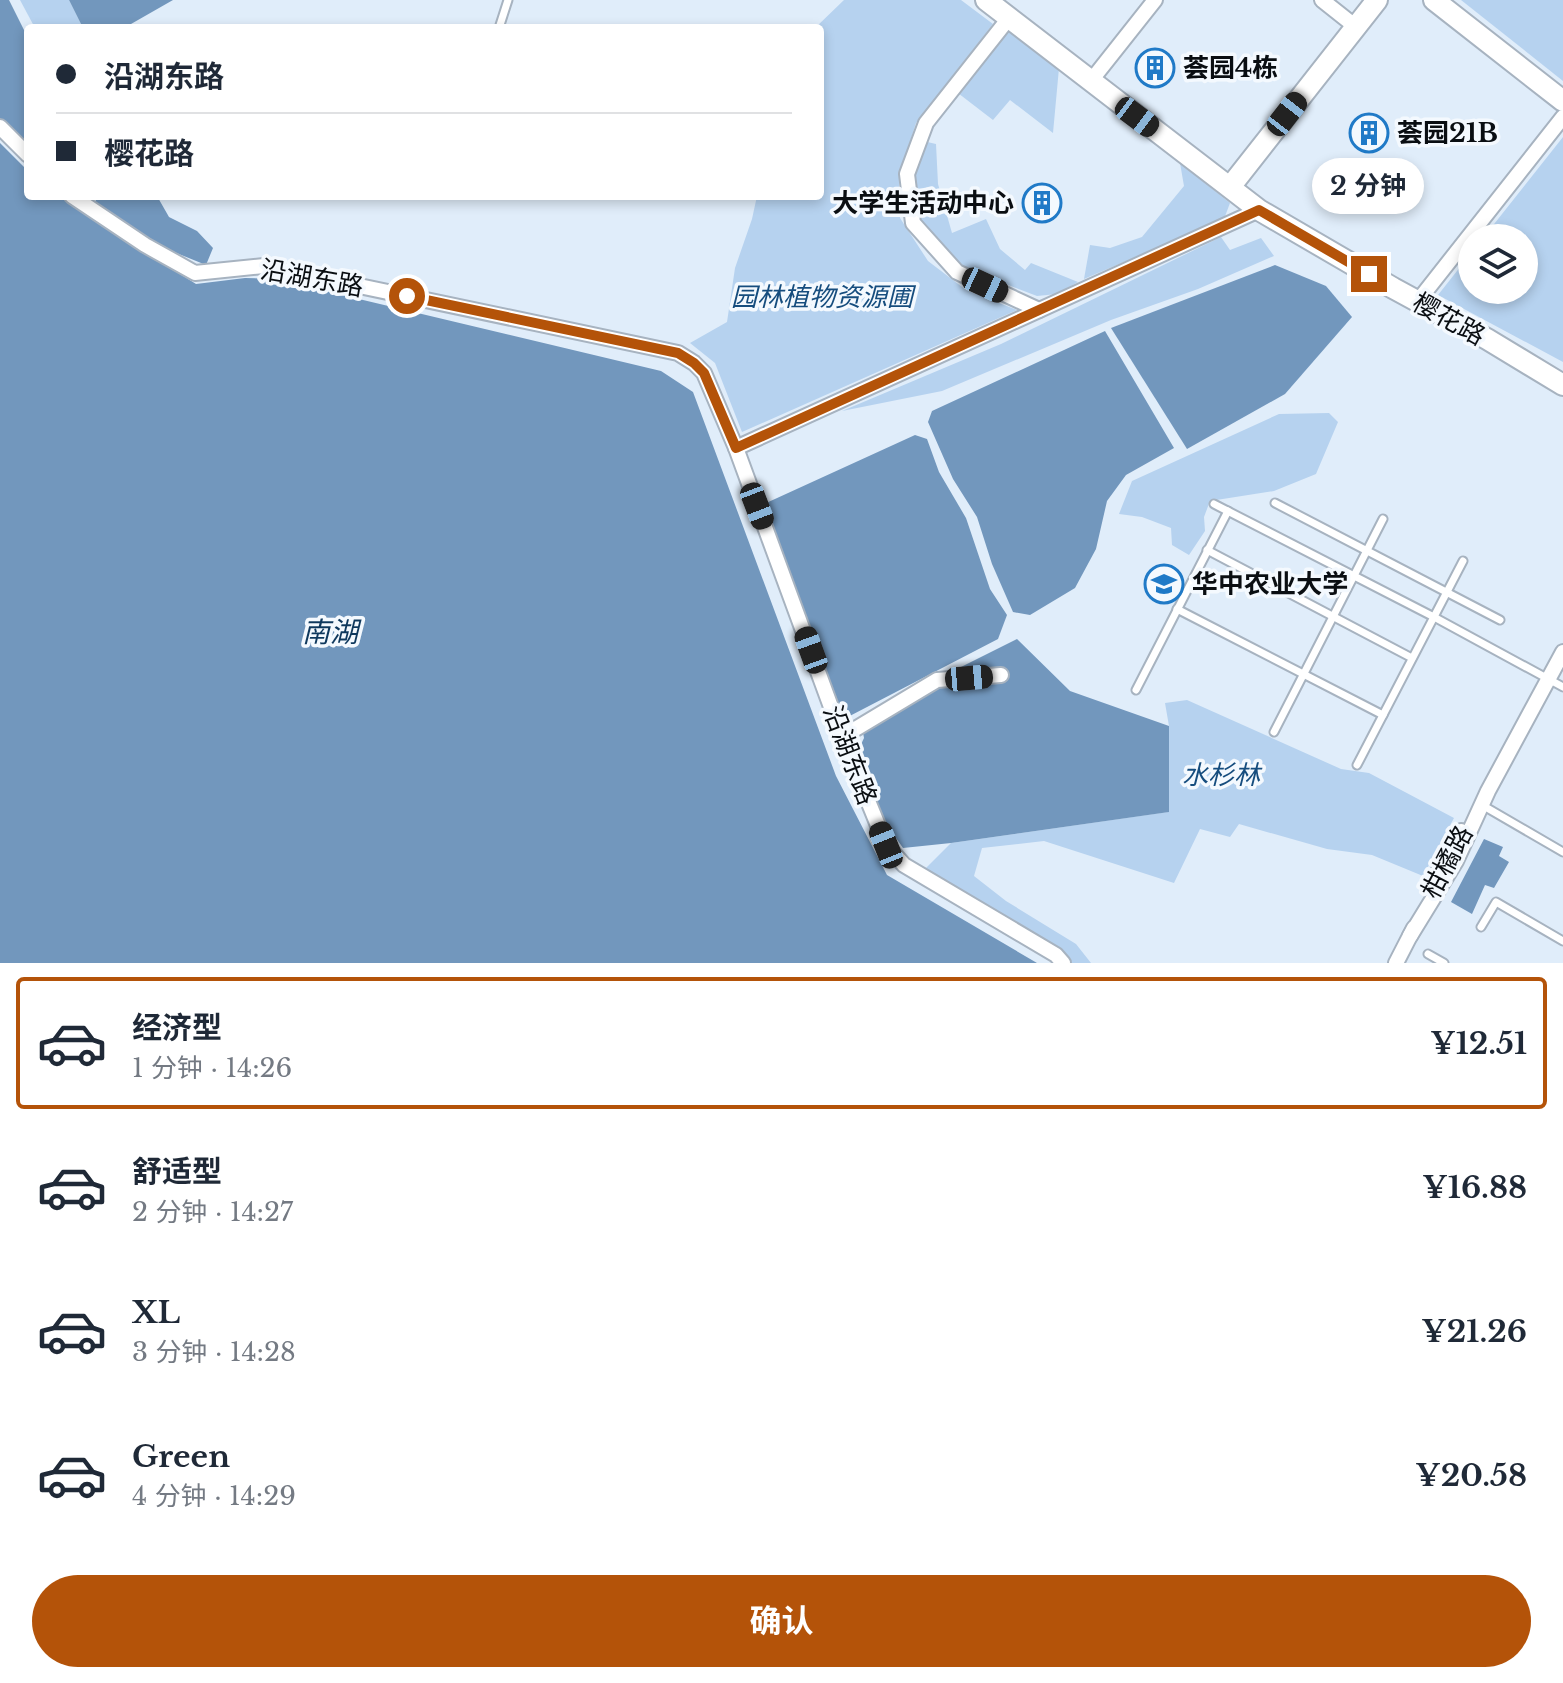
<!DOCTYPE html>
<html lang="zh">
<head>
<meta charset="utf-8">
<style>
	:root { --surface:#fff; --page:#f2f2f3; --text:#1f2937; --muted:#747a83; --line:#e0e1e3; --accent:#b45309 }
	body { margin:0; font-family:"Libre Baskerville","Noto Sans SC",serif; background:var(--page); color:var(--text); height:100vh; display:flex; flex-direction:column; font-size:30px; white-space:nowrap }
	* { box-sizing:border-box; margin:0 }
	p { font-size:26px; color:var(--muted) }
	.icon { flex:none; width:44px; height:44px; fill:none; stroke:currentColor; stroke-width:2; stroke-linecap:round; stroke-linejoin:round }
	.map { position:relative; height:963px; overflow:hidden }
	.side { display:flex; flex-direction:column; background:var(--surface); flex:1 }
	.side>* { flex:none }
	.hud { position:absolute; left:24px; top:24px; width:800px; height:176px; border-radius:8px; box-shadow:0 4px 12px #0003; display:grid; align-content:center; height:176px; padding:0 32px; background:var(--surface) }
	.tools { position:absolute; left:1458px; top:224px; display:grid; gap:16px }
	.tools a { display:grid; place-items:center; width:80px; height:80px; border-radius:50%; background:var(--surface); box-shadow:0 4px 12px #0003; font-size:40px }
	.end { position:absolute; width:36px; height:36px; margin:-18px; border:10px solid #b45309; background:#fff; box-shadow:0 0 0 4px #fff }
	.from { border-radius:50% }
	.bubble { position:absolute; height:56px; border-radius:28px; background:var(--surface); box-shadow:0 4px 12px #0003; font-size:26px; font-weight:700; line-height:56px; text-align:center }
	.car { position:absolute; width:24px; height:48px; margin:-24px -12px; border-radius:10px; box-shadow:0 0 6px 2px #0007; background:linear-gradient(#222 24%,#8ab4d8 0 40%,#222 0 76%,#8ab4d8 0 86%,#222 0) }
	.hud b { display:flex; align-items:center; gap:28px; height:76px; font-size:30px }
	.hud b+b { border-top:2px solid var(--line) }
	.hud i { width:20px; height:20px; background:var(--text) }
	ul { padding:14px 0 0; list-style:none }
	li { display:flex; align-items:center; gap:24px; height:132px; margin:0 16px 12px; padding:0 16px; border:4px solid transparent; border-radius:8px }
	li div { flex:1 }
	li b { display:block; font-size:30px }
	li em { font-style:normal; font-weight:700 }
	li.active { border-color:var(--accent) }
	li>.icon { width:72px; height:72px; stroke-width:1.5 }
	.button { display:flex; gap:16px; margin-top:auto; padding:16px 32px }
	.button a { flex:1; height:92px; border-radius:48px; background:var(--accent); color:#fff; font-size:32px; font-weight:700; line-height:92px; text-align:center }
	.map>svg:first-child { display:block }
</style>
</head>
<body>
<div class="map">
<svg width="1563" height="963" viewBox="0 0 1563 963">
	<rect width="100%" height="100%" fill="#e0edfa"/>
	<!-- green -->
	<g fill="#b6d2ef">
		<path d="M20,0H69L83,28H35Z"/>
		<path d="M844,0H961L993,24L916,123L899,176L900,218L928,261L966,290L1017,310L742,432L715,363L690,343L727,322L735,268L752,219L757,196H820V28H815Z"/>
		<path d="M1461,0H1563V81Z"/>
		<path d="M1014,31L1059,68L1053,133L1010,100L993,120L954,90L999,32Z"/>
		<path d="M1563,137V362L1438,295L1472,252V290H1524V238H1483Z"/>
		<path d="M923,141L936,144L938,184L952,233L986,219L1000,249L1025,270L1031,263L1078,282L1057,294L1037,296L964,268L921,223L911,174Z"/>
		<path d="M1180,163L1230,203L1224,219L1084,279L1090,245L1110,248L1142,237L1184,186Z"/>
		<path d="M1221,237L1230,250L1261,238L1274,256L1198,289L1111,320L942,391L842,411L1001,344Z"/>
		<path d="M1329,413L1338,422L1316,474L1274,491L1210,501L1204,517L1205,531L1189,555L1172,545L1171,528L1142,517L1119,514L1132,481L1279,414Z"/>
		<path d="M1187,700L1341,769L1369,773L1454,818L1423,876L1372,855L1327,849L1239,824L1230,837L1200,829L1174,883L1044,841L982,848L974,876L1006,901L1076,944L1091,963H1070L1059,951L924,870L951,843L1168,812L1169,726L1165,703Z"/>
	</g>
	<!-- water -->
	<g fill="#7297bd">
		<path d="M0,0H9L28,38V149L0,120Z"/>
		<path d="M69,0H173L124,28H83Z"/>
		<path d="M0,143L28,171V196H60L83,213L196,284L245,278L275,279L661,371L693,392L836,776L887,875L1037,963H0Z"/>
		<path d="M99,196H157L169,217L197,231L213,248L206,265L169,250L93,204Z"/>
		<path d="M1275,265L1326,286L1352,317L1285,394L1187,449L1111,328Z"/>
		<path d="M1105,331L1174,448L1126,475L1107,501L1096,549L1075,588L1030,615L1013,612L992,564L977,517L953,479L928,422L932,411Z"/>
		<path d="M915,435L927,439L939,472L966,518L990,589L1007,615L998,639L842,720L764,504Z"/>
		<path d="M1017,639L1070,691L1169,726V812L951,843L903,848L880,815L857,753L864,738L861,722L937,679Z"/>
		<path d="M1484,839L1503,847L1499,856L1509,862L1494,888L1485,885L1472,914L1451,902Z"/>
	</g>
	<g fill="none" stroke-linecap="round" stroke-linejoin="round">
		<!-- lane casing -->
		<g stroke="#a7b3c0" stroke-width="11">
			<g id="lane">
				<path d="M500,25L508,0"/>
				<path d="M1275,503L1500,620"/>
				<path d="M1214,504L1434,617L1563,687"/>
				<path d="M1207,550L1412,658"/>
				<path d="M1177,609L1383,715"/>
				<path d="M1136,690L1228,511"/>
				<path d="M1274,732L1383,519"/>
				<path d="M1357,765L1463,561"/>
				<path d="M1482,805L1563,852"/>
				<path d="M1481,927L1496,902L1563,941"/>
				<path d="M1428,954L1444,963"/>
			</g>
		</g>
		<!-- street casing -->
		<g stroke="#a7b3c0" stroke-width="18">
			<g id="street">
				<path d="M1322,0L1356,27"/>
				<path d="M1009,18L926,123L907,174L913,223L957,272L1039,310"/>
				<path d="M1090,82L1155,0"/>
				<path d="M0,127L28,155"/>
				<path d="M72,196L145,245L195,273L264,266L678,353L694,363L704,373L736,448L842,737L886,845L904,865L1056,955L1063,963"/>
				<path d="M1418,301L1563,117"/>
				<path d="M736,448L1259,210"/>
				<path d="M842,737L937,680L1001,675"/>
				<path d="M1432,887L1445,856L1461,831"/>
				<path d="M1410,936L1456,861L1488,791L1563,652"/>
				<path d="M1396,963L1414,928"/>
			</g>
		</g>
		<!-- secondary casing -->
		<g stroke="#a7b3c0" stroke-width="24">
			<g id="secondary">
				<path d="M986,0L1259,210L1393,288L1487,339L1563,385"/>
				<path d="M1434,0L1563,101"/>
				<path d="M1230,187L1377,0"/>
			</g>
		</g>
		<!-- lane -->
		<use href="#lane" stroke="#fff" stroke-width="7"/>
		<!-- street -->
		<use href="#street" stroke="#fff" stroke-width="14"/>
		<!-- secondary -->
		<use href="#secondary" stroke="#fff" stroke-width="20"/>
	</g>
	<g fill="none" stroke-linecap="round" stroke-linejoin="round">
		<!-- route -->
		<path stroke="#b45309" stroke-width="10" d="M407,296L678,353L694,363L704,373L736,448L1259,210L1369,274"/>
	</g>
	<!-- icons -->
	<defs>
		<g id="building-ring" transform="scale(2)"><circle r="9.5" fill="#f4f9fe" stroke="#207ac7" stroke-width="1.5"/><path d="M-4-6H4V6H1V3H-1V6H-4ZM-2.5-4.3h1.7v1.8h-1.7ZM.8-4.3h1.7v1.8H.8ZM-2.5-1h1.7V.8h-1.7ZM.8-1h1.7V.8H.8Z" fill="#207ac7"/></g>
		<g id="university-ring" transform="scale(2)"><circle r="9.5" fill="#f4f9fe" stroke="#207ac7" stroke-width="1.5"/><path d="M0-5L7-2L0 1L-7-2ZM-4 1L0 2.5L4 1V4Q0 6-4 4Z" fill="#207ac7"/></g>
	</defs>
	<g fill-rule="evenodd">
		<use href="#building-ring" x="1155" y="68"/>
		<use href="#building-ring" x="1369" y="133"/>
		<use href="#building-ring" x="1042" y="203"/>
		<use href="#university-ring" x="1164" y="584"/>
	</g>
	<g text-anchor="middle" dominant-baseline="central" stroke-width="7" stroke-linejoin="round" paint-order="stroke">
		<!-- poi labels -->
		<g font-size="26" font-weight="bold" fill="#0a0e12" stroke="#f4f9fe" text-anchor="start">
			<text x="1183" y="68">荟园4栋</text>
			<text x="1397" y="133">荟园21B</text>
			<text x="1014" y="203" text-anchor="end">大学生活动中心</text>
			<text x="1192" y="584">华中农业大学</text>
		</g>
		<!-- street labels -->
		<g font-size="26" fill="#0a0e12" stroke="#f4f9fe">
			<text transform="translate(312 278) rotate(10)">沿湖东路</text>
			<text transform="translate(1449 319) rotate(29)">樱花路</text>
			<text transform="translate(850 755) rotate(69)">沿湖东路</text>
			<text transform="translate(1447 862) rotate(-62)">柑橘路</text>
		</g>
		<!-- park labels -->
		<g font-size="26" font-style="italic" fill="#164d7e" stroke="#f4f9fe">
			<text x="822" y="297">园林植物资源圃</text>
			<text x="1221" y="775">水杉林</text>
		</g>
		<!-- water labels -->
		<g font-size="28" font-style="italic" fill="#0e385d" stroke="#f4f9fe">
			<text x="330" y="632">南湖</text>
		</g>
	</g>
</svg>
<div class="tools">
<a><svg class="icon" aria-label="layers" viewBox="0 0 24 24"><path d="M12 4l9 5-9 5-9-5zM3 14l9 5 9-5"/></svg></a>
</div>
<i class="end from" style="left:407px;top:296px"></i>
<i class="end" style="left:1369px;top:274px"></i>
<div class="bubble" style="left:1312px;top:158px;width:112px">2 分钟</div>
<i class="car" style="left:1287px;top:114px;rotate:38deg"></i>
<i class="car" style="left:1137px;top:117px;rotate:127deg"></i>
<i class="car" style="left:985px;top:285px;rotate:115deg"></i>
<i class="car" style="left:757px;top:506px;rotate:159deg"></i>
<i class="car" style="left:811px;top:650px;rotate:340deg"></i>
<i class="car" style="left:969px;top:678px;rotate:85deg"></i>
<i class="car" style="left:886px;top:845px;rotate:338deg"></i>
<div class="hud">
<b><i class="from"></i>沿湖东路</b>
<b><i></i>樱花路</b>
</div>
</div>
<section class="side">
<ul>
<li class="active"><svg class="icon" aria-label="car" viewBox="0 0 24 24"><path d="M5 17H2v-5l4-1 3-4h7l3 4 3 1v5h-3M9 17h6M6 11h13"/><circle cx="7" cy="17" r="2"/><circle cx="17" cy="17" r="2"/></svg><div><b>经济型</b><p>1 分钟 · 14:26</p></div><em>¥12.51</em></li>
<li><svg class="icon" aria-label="car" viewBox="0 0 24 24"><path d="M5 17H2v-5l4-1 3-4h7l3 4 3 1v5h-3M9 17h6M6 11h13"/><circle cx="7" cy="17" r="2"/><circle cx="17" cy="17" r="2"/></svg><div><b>舒适型</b><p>2 分钟 · 14:27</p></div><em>¥16.88</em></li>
<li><svg class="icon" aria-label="car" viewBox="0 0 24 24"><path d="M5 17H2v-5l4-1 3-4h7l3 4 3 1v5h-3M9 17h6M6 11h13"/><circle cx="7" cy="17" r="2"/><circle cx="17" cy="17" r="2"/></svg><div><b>XL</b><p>3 分钟 · 14:28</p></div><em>¥21.26</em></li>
<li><svg class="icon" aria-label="car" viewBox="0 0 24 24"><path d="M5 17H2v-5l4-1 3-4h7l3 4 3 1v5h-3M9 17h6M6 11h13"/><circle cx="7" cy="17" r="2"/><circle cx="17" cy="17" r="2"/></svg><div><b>Green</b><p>4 分钟 · 14:29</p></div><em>¥20.58</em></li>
</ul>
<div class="button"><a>确认</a></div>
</section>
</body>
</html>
